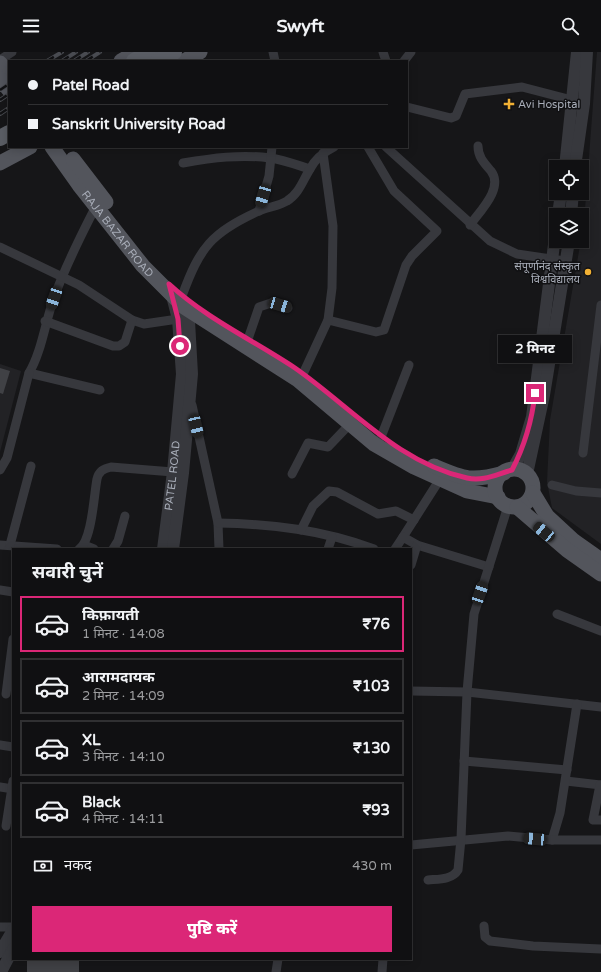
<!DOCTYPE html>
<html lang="hi">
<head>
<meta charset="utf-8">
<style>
	:root { --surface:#101012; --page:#1e1e20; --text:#f1f3f6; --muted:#9c9d9f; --line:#303032; --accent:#db2777 }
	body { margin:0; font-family:"Varela Round","Noto Sans Devanagari",sans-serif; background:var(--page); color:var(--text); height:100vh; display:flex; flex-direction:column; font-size:15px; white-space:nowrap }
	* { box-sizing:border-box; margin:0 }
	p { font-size:13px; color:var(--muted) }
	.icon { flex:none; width:22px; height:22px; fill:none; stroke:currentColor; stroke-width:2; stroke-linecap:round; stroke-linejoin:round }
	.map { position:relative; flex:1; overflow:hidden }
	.side { position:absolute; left:12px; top:496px; width:400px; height:412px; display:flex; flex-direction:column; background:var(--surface); border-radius:0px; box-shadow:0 2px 10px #0003,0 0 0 1px var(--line) }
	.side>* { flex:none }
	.hud { position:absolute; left:8px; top:8px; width:400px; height:88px; border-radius:0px; box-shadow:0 2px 10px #0003,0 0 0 1px var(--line); display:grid; align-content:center; height:88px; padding:0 20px; background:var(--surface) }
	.controls { position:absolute; left:549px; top:108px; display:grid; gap:8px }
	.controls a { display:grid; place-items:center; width:40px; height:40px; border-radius:0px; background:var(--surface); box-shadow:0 2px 10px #0003,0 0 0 1px var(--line); font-size:20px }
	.end { position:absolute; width:18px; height:18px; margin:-9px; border:5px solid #db2777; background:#fff; box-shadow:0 0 0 2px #fff }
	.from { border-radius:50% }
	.bubble { position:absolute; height:28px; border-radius:0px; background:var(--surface); box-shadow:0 2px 10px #0003,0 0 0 1px var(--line); font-size:13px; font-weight:800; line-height:28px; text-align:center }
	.car { position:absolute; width:12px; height:24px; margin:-12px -6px; border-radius:5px; box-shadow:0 0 3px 1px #0007; background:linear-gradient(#222 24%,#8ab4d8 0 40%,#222 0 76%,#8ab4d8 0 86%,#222 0) }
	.hud b { display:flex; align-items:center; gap:14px; height:38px; font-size:15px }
	.hud b+b { border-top:1px solid var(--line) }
	.hud i { width:10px; height:10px; background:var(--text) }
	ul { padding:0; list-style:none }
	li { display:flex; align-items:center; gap:12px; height:56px; margin:0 8px 6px; padding:0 12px; border:2px solid var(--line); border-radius:0px }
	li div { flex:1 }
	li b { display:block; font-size:15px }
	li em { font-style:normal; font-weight:800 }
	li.selected { border-color:var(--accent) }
	li>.icon { width:36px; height:36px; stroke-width:1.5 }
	h2 { padding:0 20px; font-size:18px; line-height:48px }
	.pay { display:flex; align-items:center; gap:10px; height:44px; padding:0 20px; font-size:15px }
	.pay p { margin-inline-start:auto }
	.action { display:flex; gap:8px; margin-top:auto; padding:8px 20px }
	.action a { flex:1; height:46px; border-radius:0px; background:var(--accent); color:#fff; font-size:16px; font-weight:800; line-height:46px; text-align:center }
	header { display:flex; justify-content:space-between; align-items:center; height:52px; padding:0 20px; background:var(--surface); font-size:18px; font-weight:800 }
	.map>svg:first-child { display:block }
</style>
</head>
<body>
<header><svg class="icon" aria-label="menu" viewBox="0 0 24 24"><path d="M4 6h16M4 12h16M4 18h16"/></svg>Swyft<svg class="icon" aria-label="search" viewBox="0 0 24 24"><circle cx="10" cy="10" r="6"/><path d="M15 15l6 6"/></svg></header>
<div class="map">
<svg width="601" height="920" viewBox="0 0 601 920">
	<rect width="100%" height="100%" fill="#161618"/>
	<!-- built -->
	<g fill="#222225">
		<path d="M597,0H601V492L552,456L547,430L550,368L584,170Z"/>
		<path d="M0,312L21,319L0,400Z"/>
	</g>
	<!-- building -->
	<g fill="#404145">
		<path d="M0,316L10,319L3,342L0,341Z"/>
		<rect x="27" y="907" width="52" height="13"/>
	</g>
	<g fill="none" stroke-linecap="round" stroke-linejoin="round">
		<!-- minor -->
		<g stroke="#37383d" stroke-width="9">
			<path d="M273,0L275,9"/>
			<path d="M383,0L386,9"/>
			<path d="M0,8L12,0"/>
			<path d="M404,9L411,0"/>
			<path d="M407,55L451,66L456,64L465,42L522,35L572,48"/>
			<path d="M386,95L490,189L517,202L565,209"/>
			<path d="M183,111C212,106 241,102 270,106C284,108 297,113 310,117"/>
			<path d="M96,154C81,184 65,214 54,246C45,270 42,299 29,321L100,338"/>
			<path d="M259,159L269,124L272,95"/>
			<path d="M470,173C480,159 504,136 491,119C484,111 478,105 478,94"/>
			<path d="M0,195L79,233L132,268L144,272L178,267L184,268"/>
			<path d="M182,244C200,195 211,181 259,159C268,155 279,154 287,149C299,142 303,128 310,117C315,107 324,100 334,95"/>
			<path d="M328,268L376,280L384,278L406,213L412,204L437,179L394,139L368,95"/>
			<path d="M45,269L113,294H119L125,290L132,268"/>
			<path d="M248,287L259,255L271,251L288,256"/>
			<path d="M303,322L328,268L332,236L333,174L323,101"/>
			<path d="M192,353L218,471L219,497"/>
			<path d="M381,385L409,313"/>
			<path d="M583,401L601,253"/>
			<path d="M0,418L7,406L29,321"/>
			<path d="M292,422L308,391L328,395L349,373"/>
			<path d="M552,433L576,439L601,441"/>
			<path d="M218,471C272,472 323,478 374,497"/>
			<path d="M301,478L313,454L329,439L337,440L378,462L396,459L414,468"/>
			<path d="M403,485L440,427"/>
			<path d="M0,493L57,497"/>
			<path d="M10,493L31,414"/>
			<path d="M84,493L94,497"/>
			<path d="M79,497C92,489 94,442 97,427C99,419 103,417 111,415L173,420"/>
			<path d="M113,497L118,489L125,464"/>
			<path d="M328,497L332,485"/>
			<path d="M395,497L403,485L417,493L489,515"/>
			<path d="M411,513L417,493"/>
			<path d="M0,538L13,540"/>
			<path d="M557,562L601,579"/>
			<path d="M411,639L467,640L601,655"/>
			<path d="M6,642L13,587"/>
			<path d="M0,693L13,695"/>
			<path d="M464,709L567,718"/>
			<path d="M566,729L601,733"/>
			<path d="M600,733L593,768H601"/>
			<path d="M0,735L13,737"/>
			<path d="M6,774L13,729"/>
			<path d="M552,788L560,761L577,652"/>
			<path d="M411,793L508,784L552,788H601"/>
			<path d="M428,828C438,827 452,828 458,818L461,787L467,640L474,562L508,454"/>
			<path d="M484,874L485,885L490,889L533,894L601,897"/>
			<path d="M0,875H13"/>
			<path d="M276,920L278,907"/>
			<path d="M382,920L383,907"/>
		</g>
		<!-- tertiary -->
		<g stroke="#37383d" stroke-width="12">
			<path d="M565,115L577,0"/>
			<path d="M575,115L584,52L587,0"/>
			<path d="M558,163L561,141"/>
			<path d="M571,163L573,141"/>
			<path d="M512,418L521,402L532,365L556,177"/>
			<path d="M527,422L544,343L569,189"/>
			<path id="s1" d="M163,497L173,420L182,322L178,267L171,240"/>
			<path d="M173,497L183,421L192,322L189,269L183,251"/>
			<path d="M0,900L13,878"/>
			<path d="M1,920L13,897"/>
		</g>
		<!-- primary -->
		<g stroke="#53555c" stroke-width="15">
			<path d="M121,9L136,0"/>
			<path d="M184,9L200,0"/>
			<path d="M0,11L9,22"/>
			<path d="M0,27L9,38"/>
			<path id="s2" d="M52,95L79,133L143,214L184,255L298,328L374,392L414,415L467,439L498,445"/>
			<path d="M73,107L106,150"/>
			<path d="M0,111L30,95"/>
			<path d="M434,414C465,427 471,430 504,421"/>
			<circle cx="514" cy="436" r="19"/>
			<path d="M533,441L547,464L574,489L601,508"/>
			<path d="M517,455L567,498L601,522"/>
		</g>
		<!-- trunk -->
		<g stroke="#5b5e65" stroke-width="16">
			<path d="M134,9L150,0"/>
			<path d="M158,9L174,0"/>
			<path d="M0,86L9,81"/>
		</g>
		<!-- rail casing -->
		<g stroke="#4a4c52" stroke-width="4">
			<g id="rail">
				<path d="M47,9L62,0"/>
				<path d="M62,9L76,0"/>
				<path d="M74,9L88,0"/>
				<path d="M86,9L100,0"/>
				<path d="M0,38L9,32"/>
				<path d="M0,48L9,42"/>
				<path d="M0,62L9,56"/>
			</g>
		</g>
		<!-- rail -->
		<use href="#rail" stroke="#111113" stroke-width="2.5" stroke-dasharray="8" stroke-linecap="butt"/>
	</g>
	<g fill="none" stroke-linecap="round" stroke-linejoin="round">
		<!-- route -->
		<path stroke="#db2777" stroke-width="5" d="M180,294L178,267L169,232C207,267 253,288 295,316C351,355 398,411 467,426C483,430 497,422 512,418C525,393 532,369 535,341"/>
	</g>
	<!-- markers -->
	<g fill="#f2b134" stroke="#111113" stroke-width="1.5">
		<path d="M507 46h4v4h4v4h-4v4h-4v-4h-4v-4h4z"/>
		<circle cx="588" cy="220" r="4"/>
	</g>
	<g text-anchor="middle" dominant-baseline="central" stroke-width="3" stroke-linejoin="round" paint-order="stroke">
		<!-- poi labels -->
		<g font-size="11" fill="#a8adb8" stroke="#111113" text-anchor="start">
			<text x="518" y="52">Avi Hospital</text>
			<text x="580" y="214" text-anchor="end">संपूर्णानंद संस्कृत<tspan x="580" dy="13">विश्वविद्यालय</tspan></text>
		</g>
		<!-- street labels -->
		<g font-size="11" fill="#a8adb8" stroke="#111113">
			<text stroke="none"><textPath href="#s2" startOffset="109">RAJA BAZAR ROAD</textPath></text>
			<text stroke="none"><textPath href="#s1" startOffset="74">PATEL ROAD</textPath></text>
		</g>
	</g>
</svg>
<div class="controls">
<a><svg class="icon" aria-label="locate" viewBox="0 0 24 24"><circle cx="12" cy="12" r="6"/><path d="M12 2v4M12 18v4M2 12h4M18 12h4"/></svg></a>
<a><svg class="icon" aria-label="layers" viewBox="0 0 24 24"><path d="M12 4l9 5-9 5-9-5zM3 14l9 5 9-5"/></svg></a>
</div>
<i class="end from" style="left:180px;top:294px"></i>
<i class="end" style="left:535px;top:341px"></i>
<div class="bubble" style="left:498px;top:283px;width:74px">2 मिनट</div>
<i class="car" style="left:263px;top:144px;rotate:196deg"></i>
<i class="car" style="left:54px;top:246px;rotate:199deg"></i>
<i class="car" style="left:280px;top:253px;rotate:107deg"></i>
<i class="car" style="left:196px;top:374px;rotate:167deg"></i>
<i class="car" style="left:544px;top:480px;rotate:309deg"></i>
<i class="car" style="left:480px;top:541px;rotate:19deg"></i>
<i class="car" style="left:535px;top:787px;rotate:275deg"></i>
<div class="hud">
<b><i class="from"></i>Patel Road</b>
<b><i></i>Sanskrit University Road</b>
</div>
<section class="side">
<h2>सवारी चुनें</h2>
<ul>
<li class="selected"><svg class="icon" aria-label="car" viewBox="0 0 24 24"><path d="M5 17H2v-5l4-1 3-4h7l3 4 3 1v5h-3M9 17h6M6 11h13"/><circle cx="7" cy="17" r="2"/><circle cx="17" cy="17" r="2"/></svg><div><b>किफ़ायती</b><p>1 मिनट · 14:08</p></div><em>₹76</em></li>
<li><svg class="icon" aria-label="car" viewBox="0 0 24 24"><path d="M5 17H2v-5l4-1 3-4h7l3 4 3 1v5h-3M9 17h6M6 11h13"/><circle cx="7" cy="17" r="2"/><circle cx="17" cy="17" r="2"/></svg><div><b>आरामदायक</b><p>2 मिनट · 14:09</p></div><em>₹103</em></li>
<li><svg class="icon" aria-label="car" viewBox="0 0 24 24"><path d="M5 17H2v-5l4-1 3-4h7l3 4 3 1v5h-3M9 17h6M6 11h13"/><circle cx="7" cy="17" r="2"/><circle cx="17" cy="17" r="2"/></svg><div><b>XL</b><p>3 मिनट · 14:10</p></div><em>₹130</em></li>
<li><svg class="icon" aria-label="car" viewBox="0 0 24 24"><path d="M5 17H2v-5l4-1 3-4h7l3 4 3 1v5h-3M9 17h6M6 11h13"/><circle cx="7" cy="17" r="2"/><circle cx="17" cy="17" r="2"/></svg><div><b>Black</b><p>4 मिनट · 14:11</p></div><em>₹93</em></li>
</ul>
<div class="pay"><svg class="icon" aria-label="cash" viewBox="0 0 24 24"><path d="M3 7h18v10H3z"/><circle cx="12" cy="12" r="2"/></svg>नकद<p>430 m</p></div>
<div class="action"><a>पुष्टि करें</a></div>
</section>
</div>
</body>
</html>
